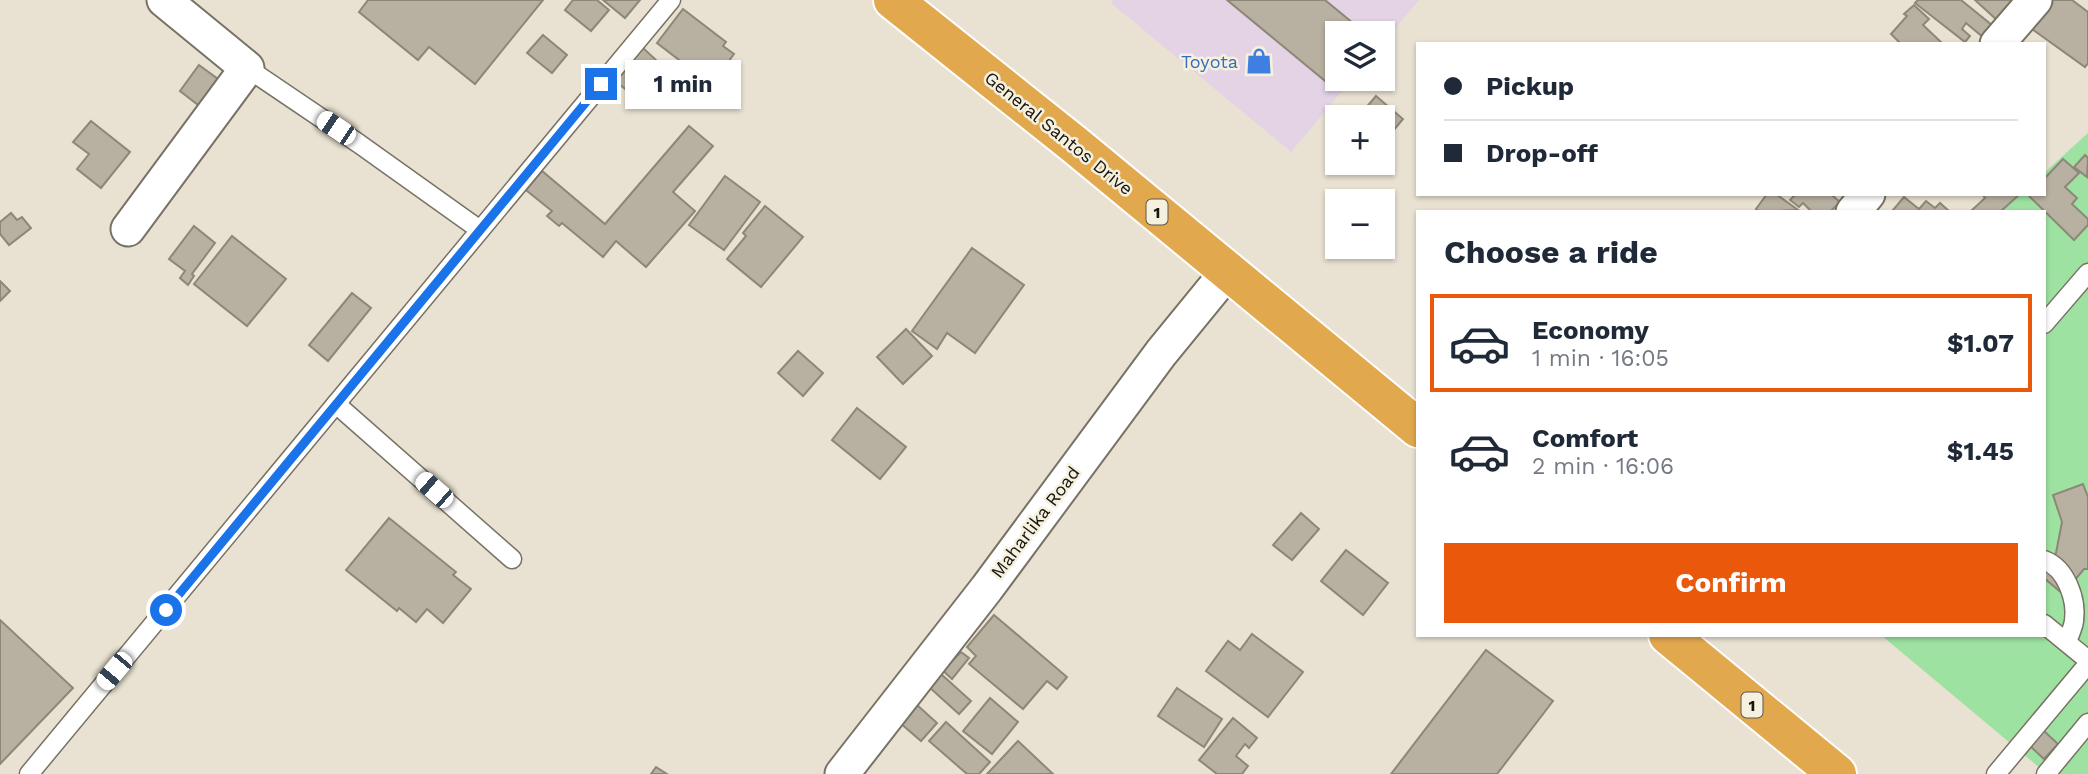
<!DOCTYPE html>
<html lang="en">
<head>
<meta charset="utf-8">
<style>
	:root { --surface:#fff; --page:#f2f2f3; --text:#1f2937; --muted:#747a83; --line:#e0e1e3; --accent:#ea580c }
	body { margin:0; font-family:"Work Sans",sans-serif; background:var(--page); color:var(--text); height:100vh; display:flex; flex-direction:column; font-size:26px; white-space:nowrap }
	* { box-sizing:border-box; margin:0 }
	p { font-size:23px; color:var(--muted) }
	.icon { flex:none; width:38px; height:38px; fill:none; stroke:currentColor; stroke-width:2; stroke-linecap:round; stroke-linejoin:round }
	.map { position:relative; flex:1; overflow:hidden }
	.details { position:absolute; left:1416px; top:210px; width:630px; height:427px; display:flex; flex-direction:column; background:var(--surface); border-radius:0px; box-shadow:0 2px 5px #0004 }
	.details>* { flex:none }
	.banner { position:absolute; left:1416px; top:42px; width:630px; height:154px; border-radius:0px; box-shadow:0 2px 5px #0004; display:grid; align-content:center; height:154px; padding:0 28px; background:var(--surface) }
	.tools { position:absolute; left:1325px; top:21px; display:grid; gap:14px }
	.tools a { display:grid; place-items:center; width:70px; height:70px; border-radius:0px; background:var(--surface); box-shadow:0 2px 5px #0004; font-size:35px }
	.end { position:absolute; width:32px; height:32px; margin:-16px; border:9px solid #1a73e8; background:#fff; box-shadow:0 0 0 4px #fff }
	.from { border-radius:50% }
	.bubble { position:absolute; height:49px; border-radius:0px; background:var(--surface); box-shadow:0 2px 5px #0004; font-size:23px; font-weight:700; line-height:49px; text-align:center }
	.car { position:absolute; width:21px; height:42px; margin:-21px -10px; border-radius:9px; box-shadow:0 0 5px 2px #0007; background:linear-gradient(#fff 24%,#345 0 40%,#fff 0 76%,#345 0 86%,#fff 0) }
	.banner b { display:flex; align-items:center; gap:24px; height:66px; font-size:26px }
	.banner b+b { border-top:2px solid var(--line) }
	.banner i { width:18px; height:18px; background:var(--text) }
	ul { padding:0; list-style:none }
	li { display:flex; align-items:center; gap:21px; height:98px; margin:0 14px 10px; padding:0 14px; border:4px solid transparent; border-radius:0px }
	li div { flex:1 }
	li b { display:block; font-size:26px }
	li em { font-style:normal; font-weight:700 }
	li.on { border-color:var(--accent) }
	li>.icon { width:63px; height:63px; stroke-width:1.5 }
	h2 { padding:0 28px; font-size:32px; line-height:84px }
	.cta { display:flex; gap:14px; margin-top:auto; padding:14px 28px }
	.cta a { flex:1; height:80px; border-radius:0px; background:var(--accent); color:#fff; font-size:28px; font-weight:700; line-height:80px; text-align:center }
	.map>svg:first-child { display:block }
</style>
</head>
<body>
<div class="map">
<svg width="2088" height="774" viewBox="0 0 2088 774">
	<rect width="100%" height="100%" fill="#e9e2d2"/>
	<!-- commercial -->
	<path fill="#e3d3e5" d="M1113,0H1419L1383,43L1382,33H1337V79H1352L1291,152L1111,3Z"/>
	<!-- green -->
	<path fill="#9de2a1" d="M2088,133V774H2047L1881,635H2044V212H2001L2021,194H2044V173Z"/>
	<!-- building -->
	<g fill="#b8b1a1" stroke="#8d8778" stroke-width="2">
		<path d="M368,0H543L475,84L429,47L418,60L359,12Z"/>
		<path d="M573,0H597L609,10L591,31L565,10Z"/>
		<path d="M603,0H640L625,18Z"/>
		<path d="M1227,0H1325L1365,33H1337V77L1330,85Z"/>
		<path d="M1918,0H1961L1993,26L1984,38L1966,23L1962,29L1970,36L1965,42L1915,3Z"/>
		<path d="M1975,0H2017L1998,21Z"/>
		<path d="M2053,0H2072L2088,12V63L2085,67L2032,29Z"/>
		<path d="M1914,5L1929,19L1923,25L1943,44H1901L1891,34L1907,16L1904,14Z"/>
		<path d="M683,9L726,42L723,46L734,54L714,81L703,72L700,76L657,43Z"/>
		<path d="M543,35L567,55L552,73L527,53Z"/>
		<path d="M642,47L656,60L629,92L614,80Z"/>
		<path d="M199,65L222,82L202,108L180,91Z"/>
		<path d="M1376,96L1403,119L1382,144V117H1358Z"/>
		<path d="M91,121L130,152L101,188L77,169L89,154L73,142Z"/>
		<path d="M689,126L713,146L673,192L695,211L646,267L616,241L603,257L562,223L559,226L547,216L552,211L526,190L542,171L605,224Z"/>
		<path d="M2085,155L2088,158L2087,177L2074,167Z"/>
		<path d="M2063,159L2079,173L2065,187L2077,198L2072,204L2088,219V225L2074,240L2028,195L2044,194V179Z"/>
		<path d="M725,176L760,202L724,250L689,225Z"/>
		<path d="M1767,194H1776L1798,210L1760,212L1756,209Z"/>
		<path d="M1796,194H1835L1833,196L1840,202L1830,212H1812L1803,203L1799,207L1790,200Z"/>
		<path d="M1982,194H2020L2000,212H1970L1985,198Z"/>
		<path d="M1904,197L1919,209L1926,201L1935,208L1940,203L1950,212H1896L1893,210Z"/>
		<path d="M765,206L803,237L761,287L727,259L746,236L743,233Z"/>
		<path d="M11,213L17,220L22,217L31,228L9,245L0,234V222Z"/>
		<path d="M194,226L215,243L192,274L194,276L188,285L180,278L185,271L169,259Z"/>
		<path d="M232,236L286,279L247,326L194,284Z"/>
		<path d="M972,248L1024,285L975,353L947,333L937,349L912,331Z"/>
		<path d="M0,281L10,291L0,301Z"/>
		<path d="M352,293L371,308L328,361L309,345Z"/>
		<path d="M906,329L932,356L903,384L877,357Z"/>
		<path d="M798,351L823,373L803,396L778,373Z"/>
		<path d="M857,408L906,447L880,479L832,440Z"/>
		<path d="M2083,484L2088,497V569H2084L2063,594L2044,578V567L2056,553L2062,522L2053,495Z"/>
		<path d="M1301,513L1319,529L1292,560L1273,545Z"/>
		<path d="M389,518L456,572L453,575L471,589L443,623L427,609L416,622L399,608L397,611L346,570Z"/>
		<path d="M1346,550L1388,583L1363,615L1321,581Z"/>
		<path d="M994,615L1067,677L1057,689L1047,681L1023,709L969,664L976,656L967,647Z"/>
		<path d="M0,620L73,688L0,764Z"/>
		<path d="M1252,634L1303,672L1268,717L1206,671L1228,641L1240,650Z"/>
		<path d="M1486,650L1553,701L1497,774H1391Z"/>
		<path d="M961,652L969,658L952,679L940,668L948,660L951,662Z"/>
		<path d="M941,674L971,701L959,714L929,687Z"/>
		<path d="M1177,688L1222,719L1204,747L1158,716Z"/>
		<path d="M990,698L1018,722L992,754L963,731Z"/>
		<path d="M916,704L937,723L921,741L899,722Z"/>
		<path d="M1233,718L1257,738L1249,748L1245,744L1236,756L1248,766L1242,774H1217L1199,760Z"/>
		<path d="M946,722L990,762L979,774H967L929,741Z"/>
		<path d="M2043,730L2058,744L2044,759L2029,745Z"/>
		<path d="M1018,741L1053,774H987Z"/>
		<path d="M656,767L667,774H651Z"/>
	</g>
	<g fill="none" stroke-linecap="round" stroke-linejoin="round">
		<!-- service casing -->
		<g stroke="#787264" stroke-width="21">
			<g id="service">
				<path d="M247,68L358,143L480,230"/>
				<path d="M2044,324L2088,273"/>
				<path d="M336,404L512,559"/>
				<path d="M2044,560C2066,568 2077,599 2074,621C2073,628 2069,636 2067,642"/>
				<path d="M2044,624L2088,660"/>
				<path d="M29,774L671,0"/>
				<path d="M1996,774L2088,664"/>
				<path d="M2046,774L2088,723"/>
			</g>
		</g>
		<!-- minor casing -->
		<g stroke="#787264" stroke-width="37">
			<g id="minor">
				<path d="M1997,44L2035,0"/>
				<path d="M1853,212L1868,194"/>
				<path d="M128,229L247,68L164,0"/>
				<path d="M842,774L987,588L1161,353L1228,271"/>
			</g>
		</g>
		<!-- trunk casing -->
		<g stroke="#fff" stroke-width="42">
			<g id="trunk">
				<path d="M893,0L1075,145L1418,428"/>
				<path d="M1668,635L1837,774"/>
			</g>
		</g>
		<!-- service -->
		<use href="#service" stroke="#fff" stroke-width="18"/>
		<!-- minor -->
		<use href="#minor" stroke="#fff" stroke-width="33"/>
		<!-- trunk -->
		<use href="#trunk" stroke="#e2a84e" stroke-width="38"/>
	</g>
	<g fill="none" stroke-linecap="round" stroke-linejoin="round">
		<!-- route -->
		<path stroke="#1a73e8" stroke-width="9" d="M166,610L601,84"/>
	</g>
	<!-- icons -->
	<defs>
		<g id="shop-bare" transform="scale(2.1)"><path d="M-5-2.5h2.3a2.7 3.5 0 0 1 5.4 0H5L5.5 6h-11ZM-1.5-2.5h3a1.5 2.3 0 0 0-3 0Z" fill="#3f7fe0" stroke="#f6f0df" stroke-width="2.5" paint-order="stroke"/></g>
	</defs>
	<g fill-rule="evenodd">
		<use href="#shop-bare" x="1259" y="61"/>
	</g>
	<g text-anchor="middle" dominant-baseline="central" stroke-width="5" stroke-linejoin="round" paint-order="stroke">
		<!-- shield labels -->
		<g fill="#f6f0df" stroke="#5a574d" stroke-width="2">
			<rect x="1146.5" y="199.5" width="21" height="25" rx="5"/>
			<rect x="1741.5" y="692.5" width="21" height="25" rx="5"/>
		</g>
		<g font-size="16" font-weight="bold" fill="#17150f">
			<text x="1157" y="212">1</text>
			<text x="1752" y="705">1</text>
		</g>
		<!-- shop labels -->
		<g font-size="18" fill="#366cbe" stroke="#f6f0df" text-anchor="end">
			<text x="1238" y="61">Toyota</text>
		</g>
		<!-- street labels -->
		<g font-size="18" fill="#17150f" stroke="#f6f0df">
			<text transform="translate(1059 133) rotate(39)">General Santos Drive</text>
			<text transform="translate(1035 522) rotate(-53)">Maharlika Road</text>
		</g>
	</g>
</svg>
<div class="tools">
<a><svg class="icon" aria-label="layers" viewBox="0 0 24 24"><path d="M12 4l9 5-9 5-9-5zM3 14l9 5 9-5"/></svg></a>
<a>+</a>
<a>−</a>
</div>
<i class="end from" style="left:166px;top:610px"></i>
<i class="end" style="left:601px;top:84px"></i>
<div class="bubble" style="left:625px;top:60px;width:116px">1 min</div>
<i class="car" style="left:336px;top:128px;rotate:304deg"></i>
<i class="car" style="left:434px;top:490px;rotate:311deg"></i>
<i class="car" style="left:114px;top:671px;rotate:220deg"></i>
<div class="banner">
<b><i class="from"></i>Pickup</b>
<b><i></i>Drop-off</b>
</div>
<section class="details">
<h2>Choose a ride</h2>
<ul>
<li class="on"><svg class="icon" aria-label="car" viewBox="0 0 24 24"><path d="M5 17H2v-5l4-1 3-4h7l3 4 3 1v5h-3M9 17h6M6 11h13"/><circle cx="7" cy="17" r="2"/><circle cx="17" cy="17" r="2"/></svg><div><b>Economy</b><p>1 min · 16:05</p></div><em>$1.07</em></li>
<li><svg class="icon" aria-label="car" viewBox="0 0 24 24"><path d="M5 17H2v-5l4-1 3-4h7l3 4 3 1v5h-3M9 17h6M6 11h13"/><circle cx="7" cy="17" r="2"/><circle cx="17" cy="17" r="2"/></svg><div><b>Comfort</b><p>2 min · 16:06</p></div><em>$1.45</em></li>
</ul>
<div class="cta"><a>Confirm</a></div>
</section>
</div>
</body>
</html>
